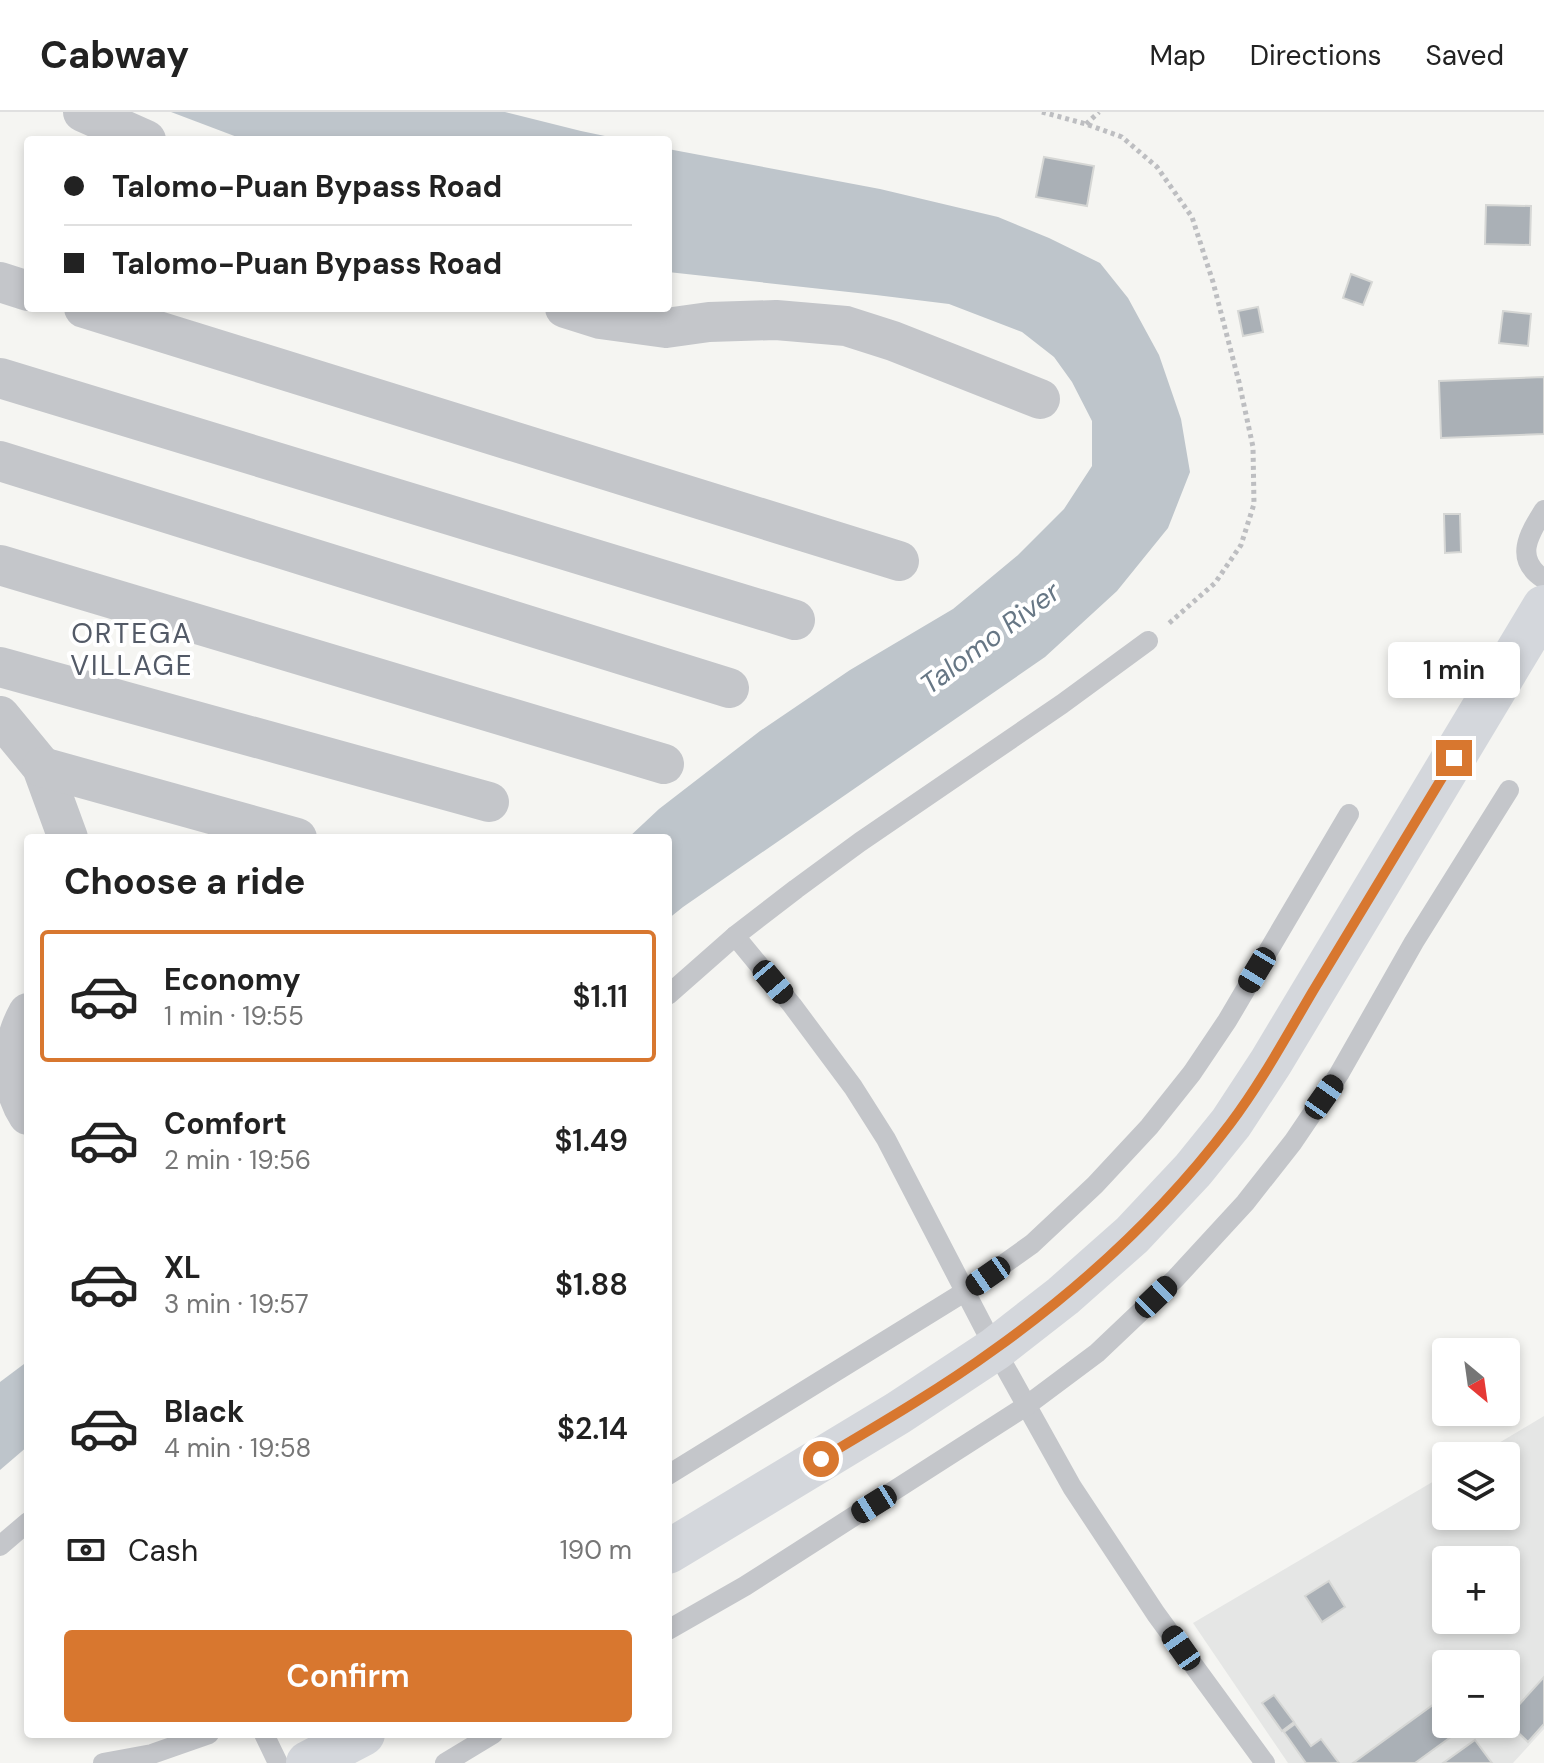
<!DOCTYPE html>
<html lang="en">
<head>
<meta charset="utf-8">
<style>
	:root { --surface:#fff; --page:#f2f2f2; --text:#222; --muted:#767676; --line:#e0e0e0; --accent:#d8772f }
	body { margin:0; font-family:"DM Sans",sans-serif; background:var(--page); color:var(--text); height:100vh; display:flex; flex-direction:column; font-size:30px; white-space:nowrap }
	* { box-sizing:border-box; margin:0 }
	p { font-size:26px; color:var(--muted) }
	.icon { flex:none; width:44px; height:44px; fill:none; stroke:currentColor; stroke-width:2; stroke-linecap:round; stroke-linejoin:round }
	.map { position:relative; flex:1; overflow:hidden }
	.sheet { position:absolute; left:24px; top:722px; width:648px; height:904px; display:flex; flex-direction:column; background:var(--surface); border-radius:8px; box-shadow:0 4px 12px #0003 }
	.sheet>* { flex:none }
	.guide { position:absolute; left:24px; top:24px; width:648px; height:176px; border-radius:8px; box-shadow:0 4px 12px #0003; display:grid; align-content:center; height:176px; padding:0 40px; background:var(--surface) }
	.needle { width:52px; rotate:151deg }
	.tools { position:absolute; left:1432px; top:1226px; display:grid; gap:16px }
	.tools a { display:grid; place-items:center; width:88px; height:88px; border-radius:8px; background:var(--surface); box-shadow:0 4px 12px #0003; font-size:40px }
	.end { position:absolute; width:36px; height:36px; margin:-18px; border:10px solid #d8772f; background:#fff; box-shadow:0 0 0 4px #fff }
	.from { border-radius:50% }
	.bubble { position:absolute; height:56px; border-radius:8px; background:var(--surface); box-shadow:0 4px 12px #0003; font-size:26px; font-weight:600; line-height:56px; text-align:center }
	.car { position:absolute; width:24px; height:48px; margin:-24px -12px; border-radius:10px; box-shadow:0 0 6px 2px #0007; background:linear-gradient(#222 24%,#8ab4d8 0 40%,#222 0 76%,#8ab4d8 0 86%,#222 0) }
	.guide b { display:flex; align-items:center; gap:28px; height:76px; font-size:30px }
	.guide b+b { border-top:2px solid var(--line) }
	.guide i { width:20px; height:20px; background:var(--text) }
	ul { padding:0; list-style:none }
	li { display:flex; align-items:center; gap:24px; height:132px; margin:0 16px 12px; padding:0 24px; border:4px solid transparent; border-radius:8px }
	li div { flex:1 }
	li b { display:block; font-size:30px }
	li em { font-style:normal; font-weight:600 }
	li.selected { border-color:var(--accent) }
	li>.icon { width:72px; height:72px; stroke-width:1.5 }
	h2 { padding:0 40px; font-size:36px; line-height:96px }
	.pay { display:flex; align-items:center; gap:20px; height:88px; padding:0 40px; font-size:30px }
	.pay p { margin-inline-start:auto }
	.primary-button { display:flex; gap:16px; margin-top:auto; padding:16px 40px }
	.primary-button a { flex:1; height:92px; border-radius:8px; background:var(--accent); color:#fff; font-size:32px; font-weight:600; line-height:92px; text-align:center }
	header { display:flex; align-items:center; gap:48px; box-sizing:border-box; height:112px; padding:0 40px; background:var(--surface); border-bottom:2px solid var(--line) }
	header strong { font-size:38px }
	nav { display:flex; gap:44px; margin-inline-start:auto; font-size:28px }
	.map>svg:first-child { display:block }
</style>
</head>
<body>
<header>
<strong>Cabway</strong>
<nav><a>Map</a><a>Directions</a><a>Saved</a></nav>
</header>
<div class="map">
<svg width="1544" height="1651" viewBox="0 0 1544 1651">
	<rect width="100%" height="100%" fill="#f5f5f2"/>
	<!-- built -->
	<path fill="#e5e6e5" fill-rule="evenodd" d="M1544,1304V1617L1513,1651H1288L1193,1511L1446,1362V1404H1506V1344H1477ZM1446,1448H1506V1508H1446ZM1446,1552H1506V1612H1446Z"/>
	<!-- water -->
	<g fill="#bec5cb">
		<path d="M171,0H505L581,19L624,28H245Z"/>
		<path d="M668,37L880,77L998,105L1049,126L1100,151L1128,186L1159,243L1181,307L1190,360L1168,416L1117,479L1045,545L683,795L668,807V726H628L659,697L760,619L850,558L953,497L1018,443L1064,397L1092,354V309L1072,270L1054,245L1022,220L949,192L876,183L668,160Z"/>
		<path d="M28,1249V1334L0,1358V1270Z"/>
	</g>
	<!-- building -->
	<g fill="#aab0b6" stroke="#d6d7d5" stroke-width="2">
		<path d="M1044,45L1094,54L1087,94L1036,85Z"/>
		<path d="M1486,93L1531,94L1530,133L1485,132Z"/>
		<path d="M1351,162L1372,170L1363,193L1343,186Z"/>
		<path d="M1258,195L1263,220L1243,224L1238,199Z"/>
		<path d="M1503,199L1531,202L1528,234L1499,231Z"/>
		<path d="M1544,265V322L1441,326L1439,269Z"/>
		<path d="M1444,402H1460L1461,440L1445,441Z"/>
		<path d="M1329,1469L1345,1495L1322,1510L1305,1484Z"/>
		<path d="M1544,1565V1612L1528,1630L1506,1609V1607Z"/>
		<path d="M1274,1583L1294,1610L1282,1619L1262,1591Z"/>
		<path d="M1441,1587L1446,1594V1612H1459L1457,1616L1459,1619L1415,1651H1353Z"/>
		<path d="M1295,1612L1311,1634L1321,1627L1339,1651H1306L1284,1620Z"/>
		<path d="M1475,1628L1492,1651H1443Z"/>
	</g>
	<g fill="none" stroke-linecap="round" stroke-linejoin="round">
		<!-- path -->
		<g stroke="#bdbec1" stroke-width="5" stroke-dasharray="4 4" stroke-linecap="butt">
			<path d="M1042,0L1086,12L1122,25L1157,55L1192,105L1213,170L1239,270L1253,335L1254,392L1241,433L1215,471L1167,513"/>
			<path d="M1086,12L1099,0"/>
		</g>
		<!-- service -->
		<g stroke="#c4c6ca" stroke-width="20">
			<path d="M1544,398C1529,422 1513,447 1544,467"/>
			<path d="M735,824L792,893L853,975L886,1027L995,1237L1072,1375L1156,1502L1265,1651"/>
			<path d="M668,883L735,824L796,777L860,730L1062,592L1148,529"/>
			<path d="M668,1363L966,1179L1032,1132L1095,1073L1149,1015L1192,961L1227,909L1349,702"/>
			<path d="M0,1434L28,1410"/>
			<path d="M668,1518L745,1474L1026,1294L1097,1241L1175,1167L1245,1091L1293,1030L1339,962L1414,830L1509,678"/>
			<path d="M264,1622L278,1651"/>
			<path d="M103,1651L152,1642L209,1622"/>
			<path d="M445,1651L493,1622"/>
		</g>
		<!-- minor -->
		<g stroke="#c4c6ca" stroke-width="40">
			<path d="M83,0L146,28"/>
			<path d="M0,170L28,179"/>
			<path d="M84,196L899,449"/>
			<path d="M565,196L600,207L666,216L709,210L776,208L846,214L893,229L1040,287"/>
			<path d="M0,266L795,508"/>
			<path d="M0,349L729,576"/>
			<path d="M0,453L664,652"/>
			<path d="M0,555L489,690"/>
			<path d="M0,604L42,655L68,726"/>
			<path d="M42,655L297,726"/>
			<path d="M28,901C11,932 8,972 28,1003"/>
		</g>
		<!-- trunk -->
		<g stroke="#d4d7dc" stroke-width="44">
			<path d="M668,1440L898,1301L995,1237L1063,1184L1132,1123L1193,1058L1231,1011L1271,950L1544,495"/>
			<path d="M308,1651L363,1622"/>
		</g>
	</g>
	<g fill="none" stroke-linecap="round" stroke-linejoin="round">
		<!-- route -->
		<path stroke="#d8772f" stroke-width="10" d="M821,1347C880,1312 940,1277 995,1237C1083,1174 1165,1098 1230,1012C1261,971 1287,923 1313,879C1360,801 1407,723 1454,646"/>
	</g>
	<g text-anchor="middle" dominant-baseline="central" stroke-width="8" stroke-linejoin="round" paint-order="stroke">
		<!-- neighbourhood labels -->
		<g font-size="28" letter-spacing="2" fill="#535a67" stroke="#fff">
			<text x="132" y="521">ORTEGA<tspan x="132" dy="32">VILLAGE</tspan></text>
		</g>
		<!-- water labels -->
		<g font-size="28" font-style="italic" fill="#677785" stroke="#fff">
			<text transform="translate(990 526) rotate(-37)">Talomo River</text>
		</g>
	</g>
</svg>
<div class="tools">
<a><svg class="needle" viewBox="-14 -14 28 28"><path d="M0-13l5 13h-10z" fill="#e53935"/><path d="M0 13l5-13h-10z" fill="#767676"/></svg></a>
<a><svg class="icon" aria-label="layers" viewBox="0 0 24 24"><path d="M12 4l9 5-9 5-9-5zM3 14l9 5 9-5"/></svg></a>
<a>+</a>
<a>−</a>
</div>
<i class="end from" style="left:821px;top:1347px"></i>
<i class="end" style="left:1454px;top:646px"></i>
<div class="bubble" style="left:1388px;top:530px;width:132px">1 min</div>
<i class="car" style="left:1257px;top:858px;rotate:211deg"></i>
<i class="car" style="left:773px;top:870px;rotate:140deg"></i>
<i class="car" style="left:1324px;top:985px;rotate:35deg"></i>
<i class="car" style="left:988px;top:1164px;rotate:235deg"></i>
<i class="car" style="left:1156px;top:1185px;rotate:46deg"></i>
<i class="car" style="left:874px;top:1392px;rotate:238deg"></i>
<i class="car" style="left:1181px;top:1536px;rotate:325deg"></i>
<div class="guide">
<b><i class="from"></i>Talomo-Puan Bypass Road</b>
<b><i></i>Talomo-Puan Bypass Road</b>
</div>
<section class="sheet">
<h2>Choose a ride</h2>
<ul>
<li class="selected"><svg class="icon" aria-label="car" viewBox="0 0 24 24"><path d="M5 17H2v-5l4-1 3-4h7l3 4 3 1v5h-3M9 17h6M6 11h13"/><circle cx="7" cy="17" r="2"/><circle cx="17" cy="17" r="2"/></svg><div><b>Economy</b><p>1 min · 19:55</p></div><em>$1.11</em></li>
<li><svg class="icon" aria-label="car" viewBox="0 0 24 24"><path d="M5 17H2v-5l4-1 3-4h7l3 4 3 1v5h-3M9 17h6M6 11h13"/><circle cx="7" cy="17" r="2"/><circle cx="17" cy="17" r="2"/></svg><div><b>Comfort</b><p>2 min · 19:56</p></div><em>$1.49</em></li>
<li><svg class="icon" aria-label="car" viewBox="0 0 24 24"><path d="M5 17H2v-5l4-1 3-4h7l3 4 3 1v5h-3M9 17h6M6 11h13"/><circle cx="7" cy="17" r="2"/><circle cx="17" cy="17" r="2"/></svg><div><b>XL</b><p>3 min · 19:57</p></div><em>$1.88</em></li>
<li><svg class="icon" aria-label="car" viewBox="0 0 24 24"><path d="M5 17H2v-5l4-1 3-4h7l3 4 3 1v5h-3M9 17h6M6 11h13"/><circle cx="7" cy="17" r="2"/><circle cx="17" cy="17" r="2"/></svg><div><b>Black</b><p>4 min · 19:58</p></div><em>$2.14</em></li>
</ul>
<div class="pay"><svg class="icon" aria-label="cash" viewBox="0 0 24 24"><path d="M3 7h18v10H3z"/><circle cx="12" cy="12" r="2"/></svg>Cash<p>190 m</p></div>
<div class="primary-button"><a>Confirm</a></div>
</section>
</div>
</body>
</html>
